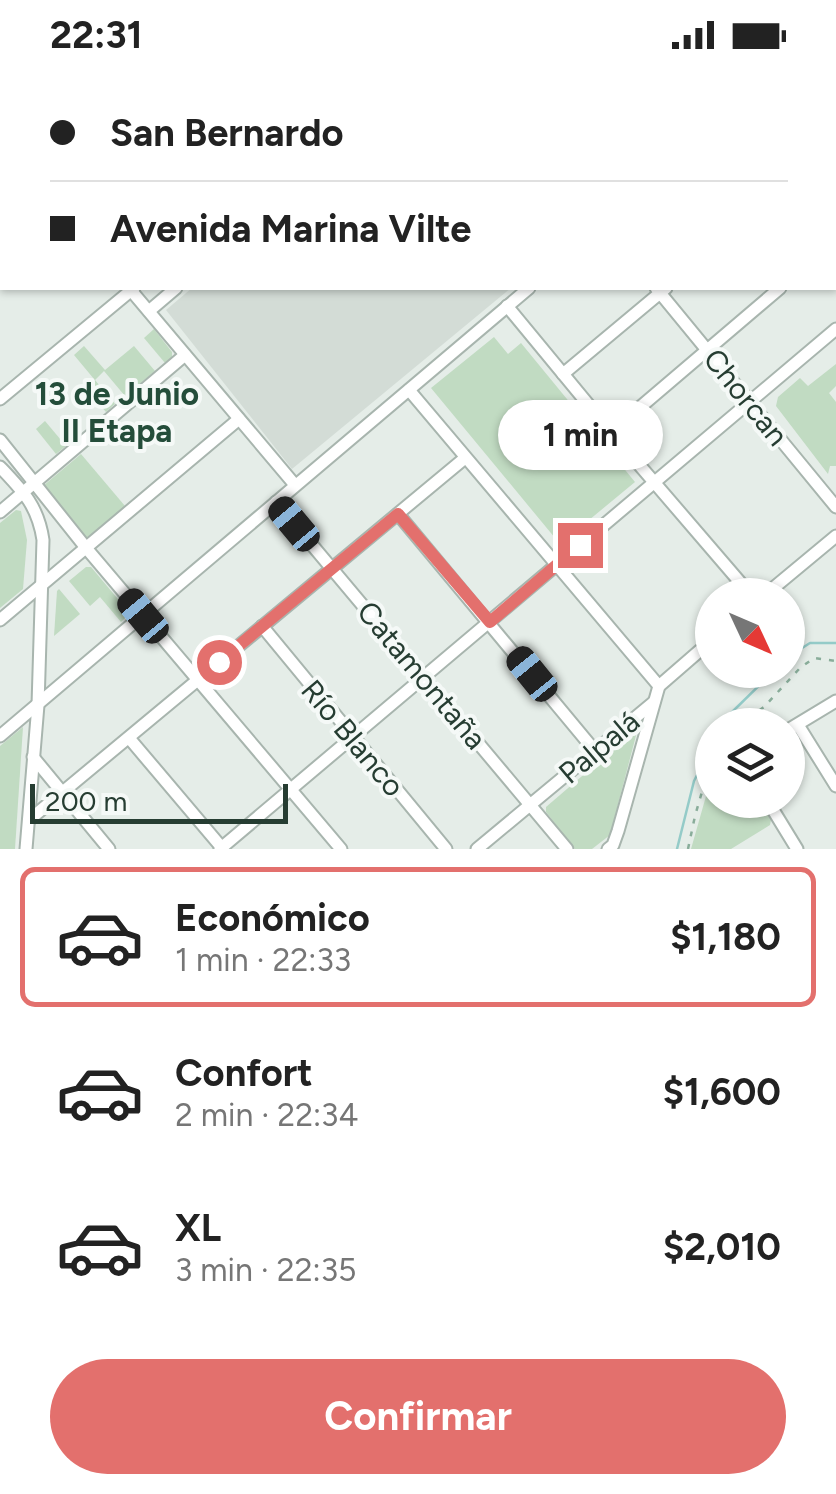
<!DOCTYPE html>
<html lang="es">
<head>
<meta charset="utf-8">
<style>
	:root { --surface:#fff; --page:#f6f6f6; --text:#222; --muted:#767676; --line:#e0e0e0; --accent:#e3706d }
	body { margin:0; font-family:Figtree,sans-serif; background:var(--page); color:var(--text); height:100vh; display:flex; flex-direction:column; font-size:38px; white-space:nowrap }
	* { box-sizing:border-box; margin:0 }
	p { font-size:32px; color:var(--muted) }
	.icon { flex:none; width:55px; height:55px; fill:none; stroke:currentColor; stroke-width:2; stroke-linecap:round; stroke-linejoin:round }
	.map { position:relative; height:779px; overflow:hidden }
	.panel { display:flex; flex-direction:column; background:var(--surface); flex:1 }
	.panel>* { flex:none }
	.banner { position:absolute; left:0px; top:0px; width:838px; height:220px; box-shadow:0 2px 8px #0004; display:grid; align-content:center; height:220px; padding:0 50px; background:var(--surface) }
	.needle { width:65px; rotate:134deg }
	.controls { position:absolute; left:695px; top:508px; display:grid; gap:20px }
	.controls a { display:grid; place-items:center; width:110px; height:110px; border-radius:50%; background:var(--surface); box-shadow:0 2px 8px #0004; font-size:50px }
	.scale { position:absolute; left:30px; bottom:25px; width:258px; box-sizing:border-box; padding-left:10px; border:5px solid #263d32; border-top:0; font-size:28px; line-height:35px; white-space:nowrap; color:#263d32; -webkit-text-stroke:8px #f5f9f7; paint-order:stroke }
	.end { position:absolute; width:45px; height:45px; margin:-22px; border:12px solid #e3706d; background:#fff; box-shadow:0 0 0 5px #fff }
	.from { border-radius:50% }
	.bubble { position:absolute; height:70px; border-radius:35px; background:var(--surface); box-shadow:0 2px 8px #0004; font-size:32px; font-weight:700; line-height:70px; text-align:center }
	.car { position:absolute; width:30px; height:60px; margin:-30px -15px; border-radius:12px; box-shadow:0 0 8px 2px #0007; background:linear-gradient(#222 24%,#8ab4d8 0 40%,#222 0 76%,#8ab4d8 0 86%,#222 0) }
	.banner b { display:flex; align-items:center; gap:35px; height:95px; font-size:38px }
	.banner b+b { border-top:2px solid var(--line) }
	.banner i { width:25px; height:25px; background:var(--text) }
	ul { padding:18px 0 0; list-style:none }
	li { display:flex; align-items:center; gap:30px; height:140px; margin:0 20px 15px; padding:0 30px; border:5px solid transparent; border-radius:15px }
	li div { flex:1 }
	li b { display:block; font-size:38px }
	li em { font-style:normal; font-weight:700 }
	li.on { border-color:var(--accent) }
	li>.icon { width:90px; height:90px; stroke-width:1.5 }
	.cta { display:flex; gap:20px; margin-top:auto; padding:20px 50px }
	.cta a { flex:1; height:115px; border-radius:60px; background:var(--accent); color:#fff; font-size:40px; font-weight:700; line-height:115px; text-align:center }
	.status { display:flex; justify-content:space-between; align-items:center; height:70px; padding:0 50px; background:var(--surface); direction:ltr }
	.status svg { height:28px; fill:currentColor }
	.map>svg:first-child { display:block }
</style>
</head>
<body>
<div class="status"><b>22:31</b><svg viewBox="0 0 49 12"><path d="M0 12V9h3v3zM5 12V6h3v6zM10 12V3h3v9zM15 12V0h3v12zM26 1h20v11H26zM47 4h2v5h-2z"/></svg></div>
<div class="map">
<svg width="836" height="779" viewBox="0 0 836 779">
	<rect width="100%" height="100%" fill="#e5ede8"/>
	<!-- built -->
	<path fill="#d3dcd6" d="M192,218H511L292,399L166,240Z"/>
	<!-- green -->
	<g fill="#c1dbc2">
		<path d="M154,259L172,282V287L165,293L144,268Z"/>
		<path d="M494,267L508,284L521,273L635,412L560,474L431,318Z"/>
		<path d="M84,276L105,300L134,276L155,301L125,326L104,301L95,310L115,334L106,342L85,318L94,309L74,285Z"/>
		<path d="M836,294V316L829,323L836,332V396H830L828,404L776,336L778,327L800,308L808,316Z"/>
		<path d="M45,351L66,376L56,384L36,359Z"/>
		<path d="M81,384L125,436L87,468L43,416Z"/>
		<path d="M16,440L21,441L27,470L23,519L0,538V453Z"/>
		<path d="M86,497H91L128,541L127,546L121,552L100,527L90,536L69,511Z"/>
		<path d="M59,519L80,544L54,566L57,521Z"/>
		<path d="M23,657L15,779H0V676Z"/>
		<path d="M638,658L610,765L592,779H575L546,742V737Z"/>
		<path d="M712,705V730H758L771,750L770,755L731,779H691Z"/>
	</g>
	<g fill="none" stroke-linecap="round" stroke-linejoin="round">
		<!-- stream -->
		<g stroke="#94cbc8" stroke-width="2.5">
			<path d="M788,587L810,573H836"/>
			<path d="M724,655L730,644L775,600"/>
			<path d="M677,779L694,711L712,676"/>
		</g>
		<!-- minor casing -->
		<g stroke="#a8b5ae" stroke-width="15">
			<g id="minor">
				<path d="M92,0L95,2"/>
				<path d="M225,0L227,2"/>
				<path d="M291,0L293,2"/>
				<path d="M669,0L671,2"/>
				<path d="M807,0L809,2"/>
				<path d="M123,2L126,0"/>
				<path d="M431,2L434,0"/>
				<path d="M786,2L789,0"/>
				<path d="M835,34L836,35"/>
				<path d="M0,61L2,64"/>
				<path d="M835,76L836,75"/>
				<path d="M835,171L836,170"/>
				<path d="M835,203L836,204"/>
				<path d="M129,218L295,415"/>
				<path d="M656,218L836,437"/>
				<path d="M507,236L611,362L751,525"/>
				<path d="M149,241L176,218"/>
				<path d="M563,304L666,218"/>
				<path d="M409,320L659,616"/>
				<path d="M0,329L134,218"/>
				<path d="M611,362L780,218"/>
				<path d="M0,370L87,479L341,779"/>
				<path d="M0,397C23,421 38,436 43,470L38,635L26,779"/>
				<path d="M276,432L567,779"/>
				<path d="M0,442L185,285"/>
				<path d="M398,444L595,681"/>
				<path d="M765,525L836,466"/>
				<path d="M0,550L239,349"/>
				<path d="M262,556L446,779"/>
				<path d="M798,655L836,716"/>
				<path d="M788,660L836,631"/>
				<path d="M0,666L529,218"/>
				<path d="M129,668L223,779"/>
				<path d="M33,687L109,779"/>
				<path d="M767,730L797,779"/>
				<path d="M29,750L465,388"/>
				<path d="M220,779L836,259"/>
				<path d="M477,779L654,632"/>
				<path d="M608,779L613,775L618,761L659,616L712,570"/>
			</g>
		</g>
		<!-- path -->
		<g stroke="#89ad9a" stroke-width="2.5" stroke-dasharray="5 8" stroke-linecap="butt">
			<path d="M738,655L764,637L800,598L814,588L836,591"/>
			<path d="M688,779L695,746L712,687"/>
		</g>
		<!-- minor -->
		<use href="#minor" stroke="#fff" stroke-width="11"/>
	</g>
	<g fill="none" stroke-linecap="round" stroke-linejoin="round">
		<!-- route -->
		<path stroke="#e3706d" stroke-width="12" d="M219,592L398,444L490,552L580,475"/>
	</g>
	<g text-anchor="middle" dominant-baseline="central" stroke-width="8" stroke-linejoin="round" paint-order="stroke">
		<!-- street labels -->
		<g font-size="30" fill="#263d32" stroke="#f5f9f7">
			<text transform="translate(746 327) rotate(51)">Chorcan</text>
			<text transform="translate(422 605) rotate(50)">Catamontaña</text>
			<text transform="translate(353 668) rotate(50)">Río Blanco</text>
			<text transform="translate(599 677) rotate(-40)">Palpalá</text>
		</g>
		<!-- neighbourhood labels -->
		<g font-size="32" font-weight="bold" fill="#244d3a" stroke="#f5f9f7">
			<text x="117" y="324">13 de Junio<tspan x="117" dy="37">II Etapa</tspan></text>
		</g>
	</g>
</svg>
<div class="controls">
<a><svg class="needle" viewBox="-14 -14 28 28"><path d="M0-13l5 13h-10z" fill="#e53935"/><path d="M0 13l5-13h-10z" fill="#767676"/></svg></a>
<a><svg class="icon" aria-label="layers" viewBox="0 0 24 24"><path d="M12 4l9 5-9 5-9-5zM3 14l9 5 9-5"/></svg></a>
</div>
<div class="scale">200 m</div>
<i class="end from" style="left:219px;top:592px"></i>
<i class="end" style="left:580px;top:475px"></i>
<div class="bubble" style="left:498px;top:330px;width:165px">1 min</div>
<i class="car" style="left:294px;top:454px;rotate:320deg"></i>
<i class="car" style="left:143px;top:546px;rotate:320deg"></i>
<i class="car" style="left:532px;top:604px;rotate:321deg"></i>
<div class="banner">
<b><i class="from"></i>San Bernardo</b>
<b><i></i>Avenida Marina Vilte</b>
</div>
</div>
<section class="panel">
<ul>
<li class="on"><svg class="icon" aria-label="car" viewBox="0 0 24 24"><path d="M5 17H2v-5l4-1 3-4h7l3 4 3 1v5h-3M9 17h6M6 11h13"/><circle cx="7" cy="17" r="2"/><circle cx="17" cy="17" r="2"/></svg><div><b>Económico</b><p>1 min · 22:33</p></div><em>$1,180</em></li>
<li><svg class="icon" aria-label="car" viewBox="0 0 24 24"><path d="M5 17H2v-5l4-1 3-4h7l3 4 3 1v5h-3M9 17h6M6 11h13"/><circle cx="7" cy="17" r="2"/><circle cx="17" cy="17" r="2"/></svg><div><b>Confort</b><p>2 min · 22:34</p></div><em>$1,600</em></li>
<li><svg class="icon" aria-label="car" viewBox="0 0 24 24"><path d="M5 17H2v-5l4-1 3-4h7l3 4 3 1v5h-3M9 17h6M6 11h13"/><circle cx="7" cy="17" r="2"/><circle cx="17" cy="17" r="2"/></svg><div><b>XL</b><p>3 min · 22:35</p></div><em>$2,010</em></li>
</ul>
<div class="cta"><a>Confirmar</a></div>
</section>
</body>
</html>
